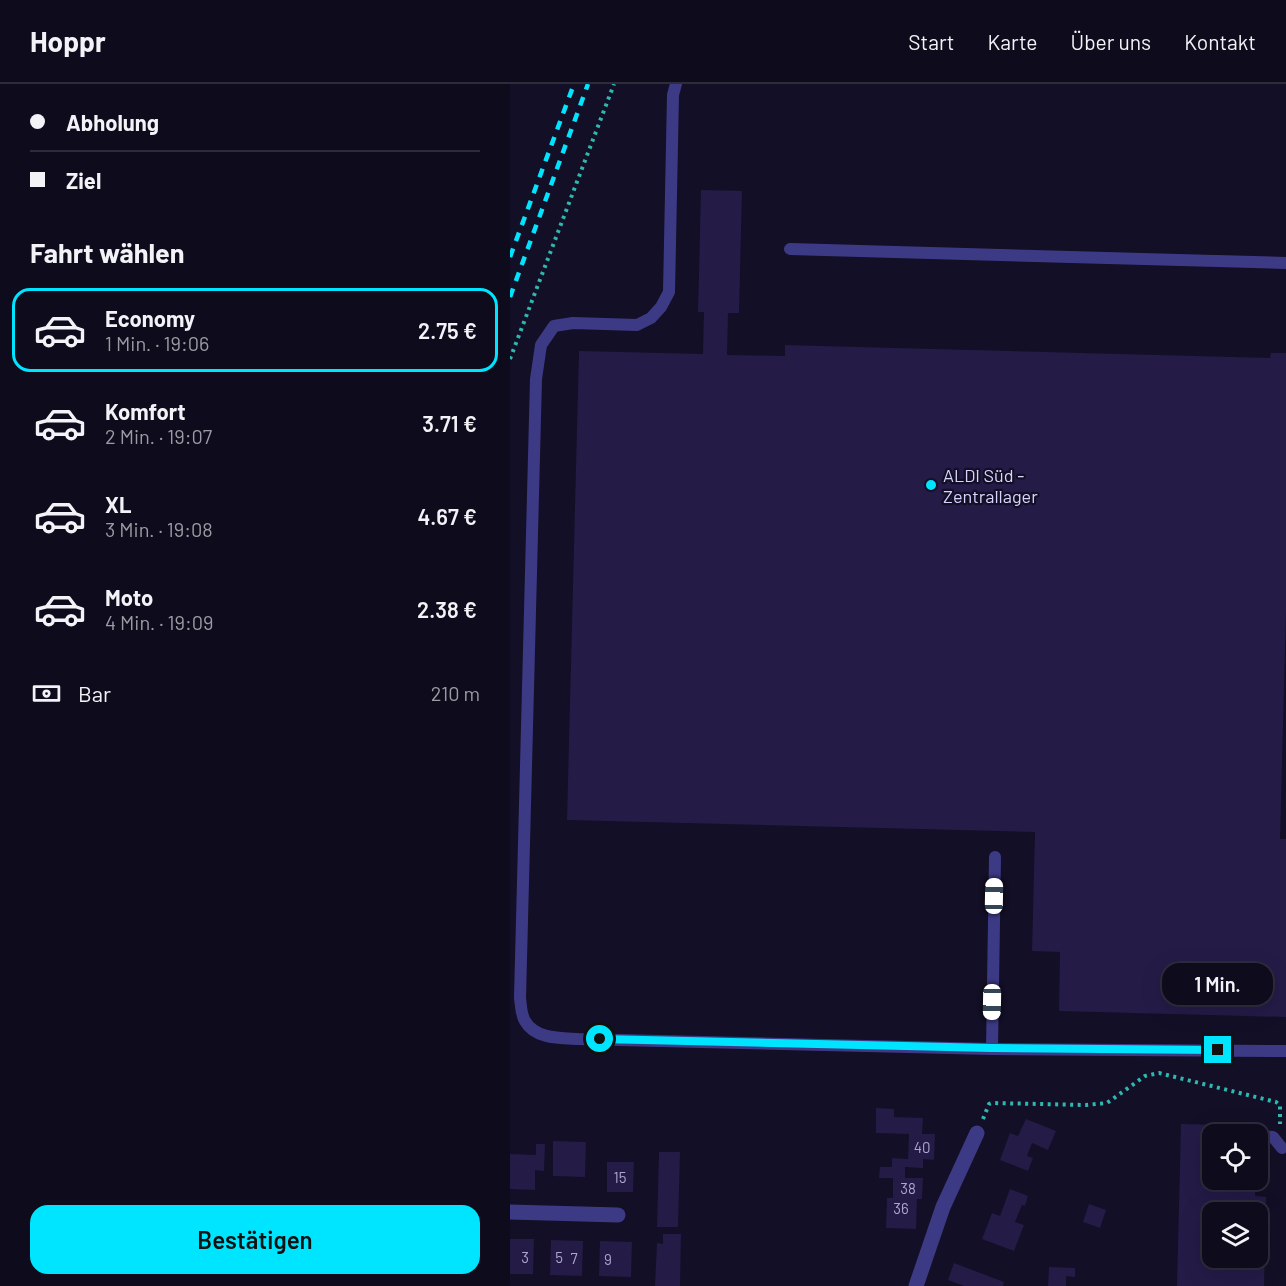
<!DOCTYPE html>
<html lang="de">
<head>
<meta charset="utf-8">
<style>
	:root { --surface:#0e0b1c; --page:#1c1929; --text:#f1f3f6; --muted:#9b9ba3; --line:#2e2b3b; --accent:#00e5ff }
	body { margin:0; font-family:Barlow,sans-serif; background:var(--page); color:var(--text); height:100vh; display:flex; flex-direction:column; font-size:22px; white-space:nowrap }
	* { box-sizing:border-box; margin:0 }
	p { font-size:20px; color:var(--muted) }
	.icon { flex:none; width:33px; height:33px; fill:none; stroke:currentColor; stroke-width:2; stroke-linecap:round; stroke-linejoin:round }
	.map { position:relative; flex:1; overflow:hidden }
	.side { display:flex; flex-direction:column; background:var(--surface); width:510px }
	.side>* { flex:none }
	.guide { display:grid; align-content:center; height:132px; padding:0 30px; background:var(--surface) }
	.controls { position:absolute; left:692px; top:1040px; display:grid; gap:12px }
	.controls a { display:grid; place-items:center; width:66px; height:66px; border-radius:12px; background:var(--surface); box-shadow:0 6px 24px #0002,0 0 0 2px var(--line); font-size:30px }
	.end { position:absolute; width:27px; height:27px; margin:-14px; border:8px solid #00e5ff; background:#111; box-shadow:0 0 0 3px #111 }
	.from { border-radius:50% }
	.bubble { position:absolute; height:42px; border-radius:18px; background:var(--surface); box-shadow:0 6px 24px #0002,0 0 0 2px var(--line); font-size:20px; font-weight:600; line-height:42px; text-align:center }
	.car { position:absolute; width:18px; height:36px; margin:-18px -9px; border-radius:8px; box-shadow:0 0 4px 2px #0007; background:linear-gradient(#fff 24%,#345 0 40%,#fff 0 76%,#345 0 86%,#fff 0) }
	.guide b { display:flex; align-items:center; gap:21px; height:57px; font-size:22px }
	.guide b+b { border-top:2px solid var(--line) }
	.guide i { width:15px; height:15px; background:var(--text) }
	ul { padding:0; list-style:none }
	li { display:flex; align-items:center; gap:18px; height:84px; margin:0 12px 9px; padding:0 18px; border:3px solid transparent; border-radius:18px }
	li div { flex:1 }
	li b { display:block; font-size:22px }
	li em { font-style:normal; font-weight:600 }
	li.current { border-color:var(--accent) }
	li>.icon { width:54px; height:54px; stroke-width:1.5 }
	h2 { padding:0 30px; font-size:27px; line-height:72px }
	.pay { display:flex; align-items:center; gap:15px; height:66px; padding:0 30px; font-size:22px }
	.pay p { margin-inline-start:auto }
	.action { display:flex; gap:12px; margin-top:auto; padding:12px 30px }
	.action a { flex:1; height:69px; border-radius:18px; background:var(--accent); color:#111; font-size:24px; font-weight:600; line-height:69px; text-align:center }
	header { display:flex; align-items:center; gap:36px; box-sizing:border-box; height:84px; padding:0 30px; background:var(--surface); border-bottom:2px solid var(--line) }
	header strong { font-size:28px }
	nav { display:flex; gap:33px; margin-inline-start:auto; font-size:21px }
	main { display:flex; flex:1; min-height:0 }
	.map>svg:first-child { display:block }
</style>
</head>
<body>
<header>
<strong>Hoppr</strong>
<nav><a>Start</a><a>Karte</a><a>Über uns</a><a>Kontakt</a></nav>
</header>
<main>
<section class="side">
<div class="guide">
<b><i class="from"></i>Abholung</b>
<b><i></i>Ziel</b>
</div>
<h2>Fahrt wählen</h2>
<ul>
<li class="current"><svg class="icon" aria-label="car" viewBox="0 0 24 24"><path d="M5 17H2v-5l4-1 3-4h7l3 4 3 1v5h-3M9 17h6M6 11h13"/><circle cx="7" cy="17" r="2"/><circle cx="17" cy="17" r="2"/></svg><div><b>Economy</b><p>1 Min. · 19:06</p></div><em>2.75 €</em></li>
<li><svg class="icon" aria-label="car" viewBox="0 0 24 24"><path d="M5 17H2v-5l4-1 3-4h7l3 4 3 1v5h-3M9 17h6M6 11h13"/><circle cx="7" cy="17" r="2"/><circle cx="17" cy="17" r="2"/></svg><div><b>Komfort</b><p>2 Min. · 19:07</p></div><em>3.71 €</em></li>
<li><svg class="icon" aria-label="car" viewBox="0 0 24 24"><path d="M5 17H2v-5l4-1 3-4h7l3 4 3 1v5h-3M9 17h6M6 11h13"/><circle cx="7" cy="17" r="2"/><circle cx="17" cy="17" r="2"/></svg><div><b>XL</b><p>3 Min. · 19:08</p></div><em>4.67 €</em></li>
<li><svg class="icon" aria-label="car" viewBox="0 0 24 24"><path d="M5 17H2v-5l4-1 3-4h7l3 4 3 1v5h-3M9 17h6M6 11h13"/><circle cx="7" cy="17" r="2"/><circle cx="17" cy="17" r="2"/></svg><div><b>Moto</b><p>4 Min. · 19:09</p></div><em>2.38 €</em></li>
</ul>
<div class="pay"><svg class="icon" aria-label="cash" viewBox="0 0 24 24"><path d="M3 7h18v10H3z"/><circle cx="12" cy="12" r="2"/></svg>Bar<p>210 m</p></div>
<div class="action"><a>Bestätigen</a></div>
</section>
<div class="map">
<svg width="776" height="1202" viewBox="0 0 776 1202">
	<rect width="100%" height="100%" fill="#130f26"/>
	<!-- building -->
	<g fill="#241b47" fill-rule="evenodd">
		<path d="M191,106L232,107L229,229H218L217,271L275,272V261L760,274L761,269H776V529L770,755H776V933L549,927L550,868L522,867L525,748L57,736L69,267L193,270L194,228H188Z"/>
		<path d="M366,1024L384,1025V1033L413,1034L412,1050H425L424,1076L413,1075V1084L395,1083V1094H413L412,1115H407L406,1145L376,1144L377,1114H383V1094H369L370,1083H382V1074L398,1075L399,1050L366,1049Z"/>
		<path d="M516,1035L546,1047L538,1066L522,1059L517,1072L523,1074L518,1087L490,1076L500,1049L508,1052Z"/>
		<path d="M671,1040L710,1041V1050H702V1095H745V1112L756,1113L754,1202H667ZM702,1128H747V1173H702Z"/>
		<path d="M43,1057L76,1058L75,1093L43,1092Z"/>
		<path d="M26,1060H35L34,1087L25,1086V1106L0,1105V1070L26,1071Z"/>
		<path d="M149,1068H170L168,1143H147Z"/>
		<path d="M97,1078H124L123,1108H97Z"/>
		<path d="M500,1105L518,1112L515,1122L512,1121L505,1138L514,1141L504,1167L472,1155L482,1129L490,1132Z"/>
		<path d="M579,1120L596,1126L590,1144L573,1138Z"/>
		<path d="M153,1150H171L170,1202H145L147,1159L153,1160Z"/>
		<path d="M0,1155H24L23,1190H0Z"/>
		<path d="M41,1156L73,1157L72,1192L40,1191Z"/>
		<path d="M90,1157L122,1158L121,1193L89,1192Z"/>
		<path d="M444,1179L494,1198L493,1202H454L438,1196Z"/>
		<path d="M539,1183L565,1184V1193L556,1192V1202H538Z"/>
	</g>
	<g fill="none" stroke-linecap="round" stroke-linejoin="round">
		<!-- path -->
		<g stroke="#2fb8b0" stroke-width="4" stroke-dasharray="3 4.5" stroke-linecap="butt">
			<path d="M0,275L104,0"/>
			<path d="M473,1035L479,1020L482,1019L576,1021L597,1019L635,992L649,989L766,1018L770,1021V1040"/>
		</g>
		<!-- service -->
		<g stroke="#3d3a85" stroke-width="12">
			<path d="M166,0L163,11L159,208L151,223L141,234L127,241L63,239L44,242L31,261L26,295L10,914C11,921 11,931 15,937C25,955 50,954 68,955L482,965L776,967"/>
			<path d="M280,165L776,179"/>
			<path d="M482,965L485,773"/>
			<path d="M747,1052L763,1053L772,1064"/>
		</g>
		<!-- minor -->
		<g stroke="#3d3a85" stroke-width="15">
			<path d="M0,1128L108,1131"/>
			<path d="M406,1202L433,1123L467,1049"/>
		</g>
		<!-- rail -->
		<g stroke="#00e5ff" stroke-width="4.5" stroke-dasharray="9 8" stroke-linecap="butt">
			<path d="M0,173L64,0"/>
			<path d="M0,213L78,0"/>
		</g>
	</g>
	<g fill="none" stroke-linecap="round" stroke-linejoin="round">
		<!-- route -->
		<path stroke="#00e5ff" stroke-width="8" d="M90,955L482,964L708,966"/>
	</g>
	<!-- markers -->
	<circle fill="#00e5ff" stroke="#130f26" stroke-width="2" cx="421" cy="401" r="6"/>
	<g text-anchor="middle" dominant-baseline="central" stroke-width="4.5" stroke-linejoin="round" paint-order="stroke">
		<!-- number labels -->
		<g font-size="15" fill="#aca6d1">
			<text x="412" y="1063">40</text>
			<text x="110" y="1093">15</text>
			<text x="398" y="1104">38</text>
			<text x="391" y="1124">36</text>
			<text x="15" y="1173">3</text>
			<text x="49" y="1173">5</text>
			<text x="64" y="1174">7</text>
			<text x="98" y="1175">9</text>
		</g>
		<!-- poi labels -->
		<g font-size="18" fill="#d9d4ff" stroke="#130f26" text-anchor="start">
			<text x="433" y="391">ALDI Süd -<tspan x="433" dy="21">Zentrallager</tspan></text>
		</g>
	</g>
</svg>
<div class="controls">
<a><svg class="icon" aria-label="locate" viewBox="0 0 24 24"><circle cx="12" cy="12" r="6"/><path d="M12 2v4M12 18v4M2 12h4M18 12h4"/></svg></a>
<a><svg class="icon" aria-label="layers" viewBox="0 0 24 24"><path d="M12 4l9 5-9 5-9-5zM3 14l9 5 9-5"/></svg></a>
</div>
<i class="end from" style="left:90px;top:955px"></i>
<i class="end" style="left:708px;top:966px"></i>
<div class="bubble" style="left:652px;top:879px;width:111px">1 Min.</div>
<i class="car" style="left:484px;top:812px;rotate:1deg"></i>
<i class="car" style="left:482px;top:918px;rotate:181deg"></i>
</div>
</main>
</body>
</html>
